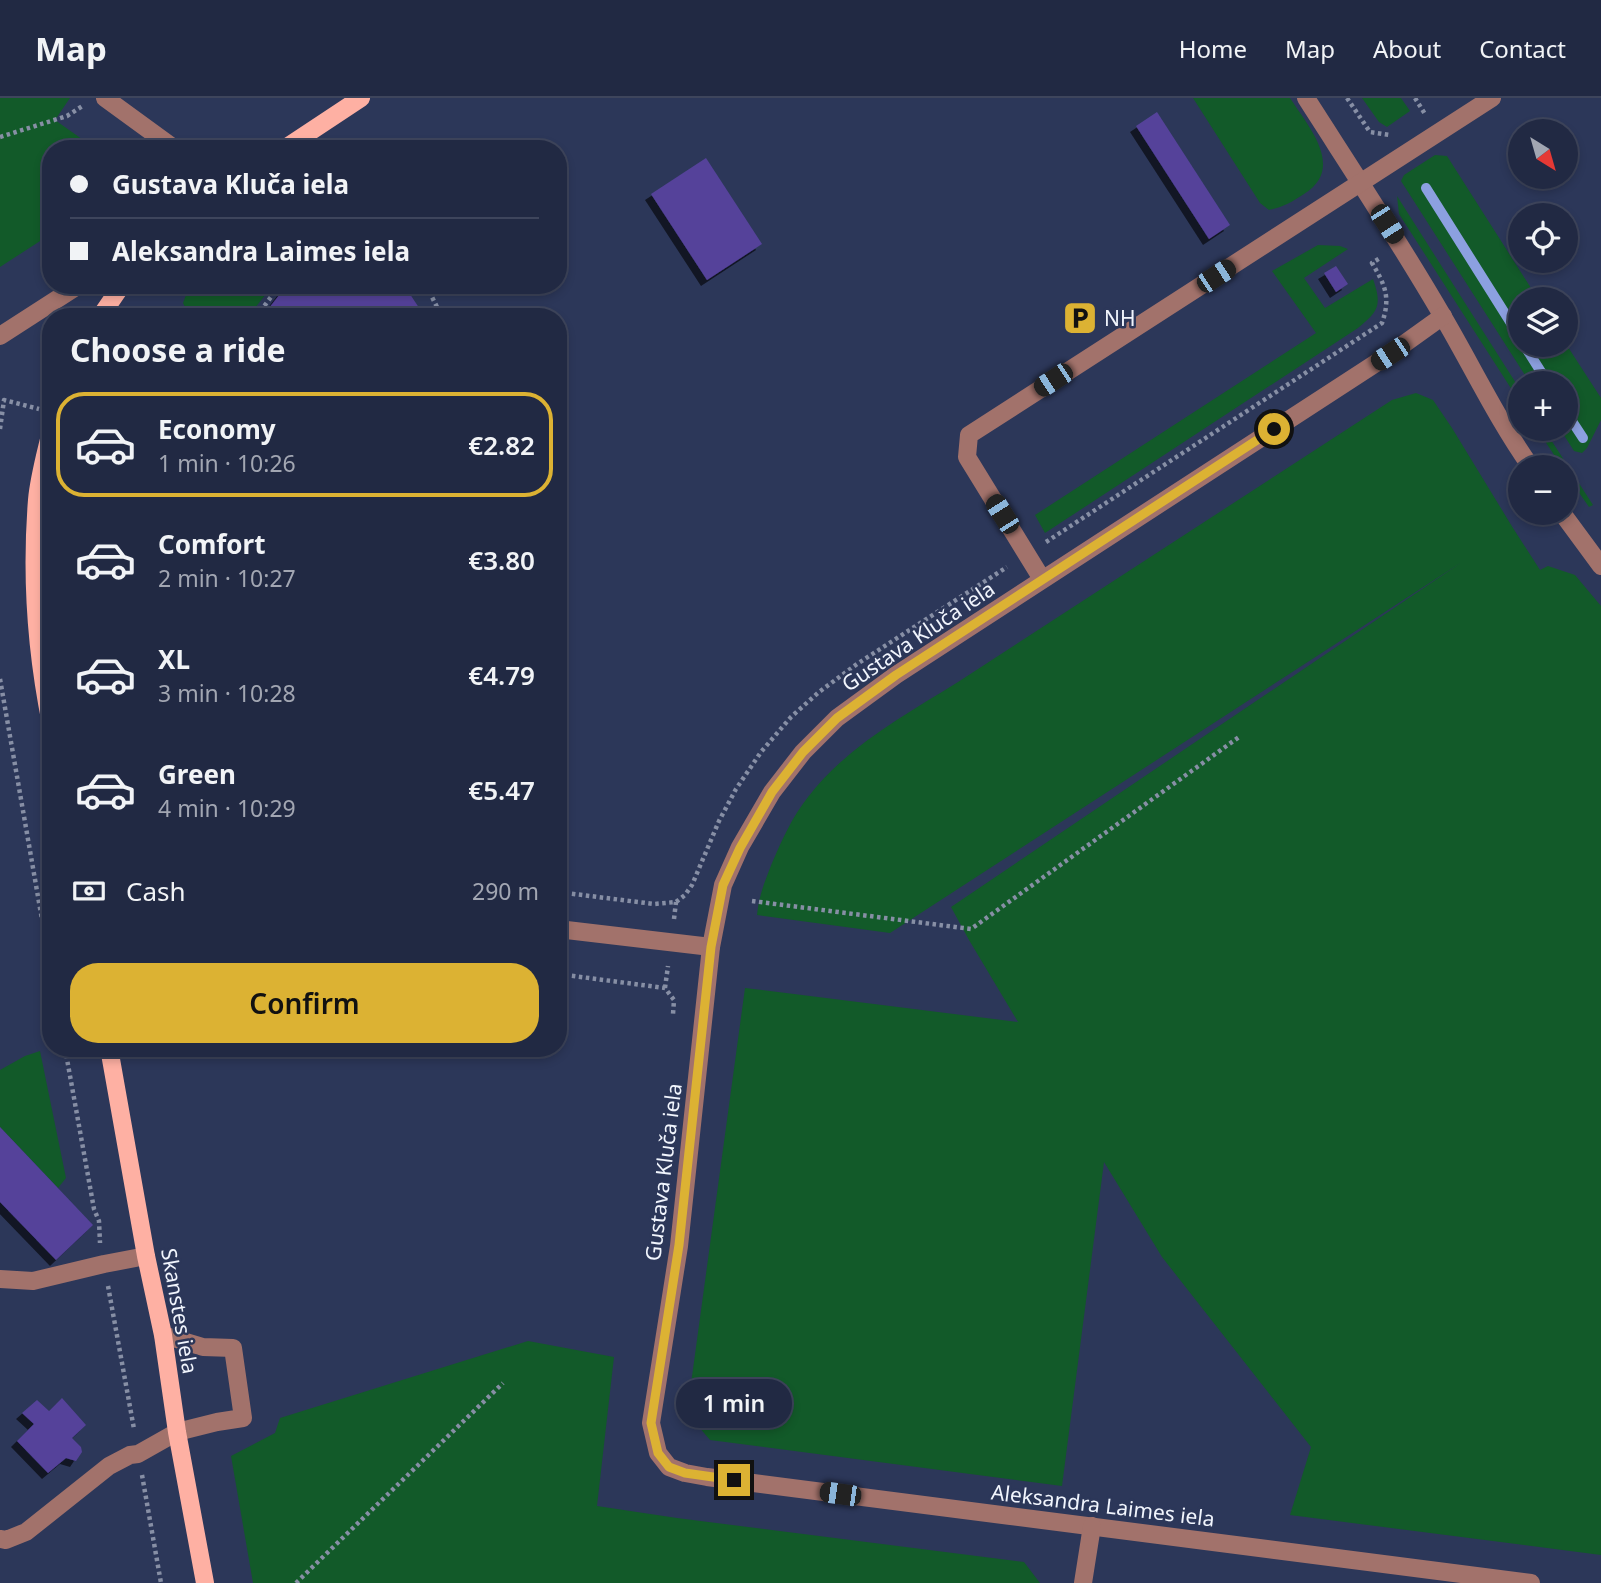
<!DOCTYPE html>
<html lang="en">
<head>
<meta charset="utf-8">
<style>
	:root { --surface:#212943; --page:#2d354e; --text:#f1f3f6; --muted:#a2a6b2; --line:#3e455c; --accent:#dcb233 }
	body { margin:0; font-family:"Noto Sans",sans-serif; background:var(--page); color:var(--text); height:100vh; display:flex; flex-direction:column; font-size:26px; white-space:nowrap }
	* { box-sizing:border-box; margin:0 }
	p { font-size:23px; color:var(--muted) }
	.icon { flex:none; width:38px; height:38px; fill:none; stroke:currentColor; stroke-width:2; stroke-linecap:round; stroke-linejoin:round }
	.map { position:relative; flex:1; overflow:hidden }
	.drawer { position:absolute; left:42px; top:210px; width:525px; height:749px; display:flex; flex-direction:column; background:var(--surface); border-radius:28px; box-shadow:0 4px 10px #0003,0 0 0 2px var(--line) }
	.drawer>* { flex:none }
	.top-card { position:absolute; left:42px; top:42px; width:525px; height:154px; border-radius:28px; box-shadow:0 4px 10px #0003,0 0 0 2px var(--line); display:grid; align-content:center; height:154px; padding:0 28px; background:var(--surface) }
	.needle { width:46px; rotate:143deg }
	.fabs { position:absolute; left:1508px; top:21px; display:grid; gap:14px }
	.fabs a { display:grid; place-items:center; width:70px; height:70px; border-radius:50%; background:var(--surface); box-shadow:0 4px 10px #0003,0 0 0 2px var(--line); font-size:35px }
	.end { position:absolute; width:32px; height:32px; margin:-16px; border:9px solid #dcb233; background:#111; box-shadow:0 0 0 4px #111 }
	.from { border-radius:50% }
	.bubble { position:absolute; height:49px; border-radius:24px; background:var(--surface); box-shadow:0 4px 10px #0003,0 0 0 2px var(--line); font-size:23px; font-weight:600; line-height:49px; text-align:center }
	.car { position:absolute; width:21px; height:42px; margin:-21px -10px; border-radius:9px; box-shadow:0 0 5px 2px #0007; background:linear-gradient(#222 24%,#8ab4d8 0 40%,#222 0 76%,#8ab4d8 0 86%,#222 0) }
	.top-card b { display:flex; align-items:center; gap:24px; height:66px; font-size:26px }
	.top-card b+b { border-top:2px solid var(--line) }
	.top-card i { width:18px; height:18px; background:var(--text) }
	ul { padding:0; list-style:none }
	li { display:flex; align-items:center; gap:21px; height:105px; margin:0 14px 10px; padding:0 14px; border:4px solid transparent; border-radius:28px }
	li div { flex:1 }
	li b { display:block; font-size:26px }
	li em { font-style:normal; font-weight:600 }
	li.current { border-color:var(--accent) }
	li>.icon { width:63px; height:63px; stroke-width:1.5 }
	h2 { padding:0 28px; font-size:32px; line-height:84px }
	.pay { display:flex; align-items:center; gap:18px; height:77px; padding:0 28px; font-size:26px }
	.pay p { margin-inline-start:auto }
	.primary-button { display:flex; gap:14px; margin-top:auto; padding:14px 28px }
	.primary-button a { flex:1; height:80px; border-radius:28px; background:var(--accent); color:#111; font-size:28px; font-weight:600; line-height:80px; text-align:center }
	header { display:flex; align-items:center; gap:42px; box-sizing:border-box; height:98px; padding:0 35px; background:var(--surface); border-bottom:2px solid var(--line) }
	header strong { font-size:33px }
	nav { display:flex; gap:38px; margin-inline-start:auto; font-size:24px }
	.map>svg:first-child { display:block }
</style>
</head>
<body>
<header>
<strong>Map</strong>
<nav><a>Home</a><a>Map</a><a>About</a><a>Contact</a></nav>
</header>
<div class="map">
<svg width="1601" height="1485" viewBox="0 0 1601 1485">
	<defs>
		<filter id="shadow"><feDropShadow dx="-6" dy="6" stdDeviation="0" flood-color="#0009"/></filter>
	</defs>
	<rect width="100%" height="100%" fill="#2c3759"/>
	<!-- green -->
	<g fill="#125a29">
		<path d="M0,0H70L55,22L96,51H51V136L0,169Z"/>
		<path d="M1193,0H1290C1308,28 1346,70 1304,96C1292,104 1283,109 1269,112L1260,105Z"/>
		<path d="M1362,0H1401L1410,13L1387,29L1379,24Z"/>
		<path d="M1435,57L1447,58L1538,201H1521V247L1566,246L1601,300V322L1587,350L1582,355L1574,353L1560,331H1566V285H1530L1401,83L1404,77Z"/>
		<path d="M1397,98L1521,293V306L1399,116Z"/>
		<path d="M1318,147L1340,148L1348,151L1304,180L1325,210L1373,181C1382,207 1379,213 1358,230L1045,435L1035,417L1316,235L1272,173Z"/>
		<path d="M193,187H273L248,219H198L188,215L183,205L186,197Z"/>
		<path d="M1416,295L1433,302L1452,330L1513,430L1540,472L1548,468L1575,477L1601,508V1457L1290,1417L1311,1349L1162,1159L1104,1064L1062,1388L710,1342L687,1315L745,890L1018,924L969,842L951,809L1462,464L890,835L757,817C759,797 765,783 772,765C782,742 792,719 808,699C846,649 905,617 958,584L1392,302Z"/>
		<path d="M1537,331H1544L1593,407L1589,409L1566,376V369H1562Z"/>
		<path d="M40,953L66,1080L58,1090L0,1029V972L25,958Z"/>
		<path d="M528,1243L614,1259L597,1408L677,1420L1024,1464L1040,1485H253L231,1358L275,1335L280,1320Z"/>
	</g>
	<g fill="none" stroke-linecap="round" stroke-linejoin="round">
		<!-- stream -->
		<g stroke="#8ca0e0" stroke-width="10">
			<path d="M1426,90L1521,241"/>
			<path d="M1524,247L1548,285"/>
			<path d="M1566,314L1583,340"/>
		</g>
	</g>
	<!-- building -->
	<g fill="#55429a" filter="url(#shadow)">
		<path d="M1157,14L1230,127L1209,141L1136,28Z"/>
		<path d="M706,60L762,146L707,182L651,96Z"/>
		<path d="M1336,168L1348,186L1336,194L1324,175Z"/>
		<path d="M287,187H404L425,219H262Z"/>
		<path d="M0,1029L93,1127L56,1162L0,1104Z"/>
		<path d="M62,1300L86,1327L72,1340L81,1349L82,1354L76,1363L66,1360L48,1375L17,1343L34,1326L22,1315L37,1302L49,1313Z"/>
	</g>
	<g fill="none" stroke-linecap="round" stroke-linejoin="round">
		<!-- path -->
		<g stroke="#878fa5" stroke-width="4.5" stroke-dasharray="3.5 3.5" stroke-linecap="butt">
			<path d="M1347,0L1370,34L1390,37"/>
			<path d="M1415,0L1425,16"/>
			<path d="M0,39L67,18L84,7"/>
			<path d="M426,187L442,219"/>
			<path d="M161,213L172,219"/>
			<path d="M256,219L280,187"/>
			<path d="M0,331L4,302L39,311"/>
			<path d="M1046,444L1382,225C1391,199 1385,187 1372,165L1380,160"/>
			<path d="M0,581L51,873"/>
			<path d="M558,794L654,806L676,804L685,797L692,787L719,723L736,691L761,654L791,619L819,594L857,566L1007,469"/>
			<path d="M752,803L971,831L1239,639"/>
			<path d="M674,821L676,804"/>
			<path d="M558,876L665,890L674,902L673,916"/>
			<path d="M665,890L668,868"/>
			<path d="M65,950L94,1111L99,1123L100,1145"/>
			<path d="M108,1188L134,1331"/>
			<path d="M142,1377L161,1485"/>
			<path d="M296,1485L503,1285"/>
		</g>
		<!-- minor -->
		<g stroke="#a2726b" stroke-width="18">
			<path d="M105,0L175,51"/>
			<path d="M1306,0C1352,72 1399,143 1442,217C1472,268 1497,321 1531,369"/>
			<path d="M1443,218L1390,256L896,577L837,620L803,654L772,694L740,749L723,787L711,849L679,1148L651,1325L658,1355L669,1369L685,1375L707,1379L1531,1485"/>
			<path d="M0,238L79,187"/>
			<path d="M1562,415L1601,468"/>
			<path d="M1042,481L967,359L969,337L1492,0"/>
			<path d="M558,831L711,849"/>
			<path d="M0,1181L33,1183L104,1166L146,1158"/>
			<path d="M0,1441L6,1442L26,1434L109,1368L130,1357L138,1356L177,1334L217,1324L243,1320L233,1250L203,1249L163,1237"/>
			<path d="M1083,1485L1092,1428"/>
		</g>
		<!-- major -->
		<g stroke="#feb0a3" stroke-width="18">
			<path d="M284,51L361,0"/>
			<path d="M100,219L122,187"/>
			<path d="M51,333C46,355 39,379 37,402C31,477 36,552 51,626"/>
			<path d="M109,950L146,1158L163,1237L177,1334L205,1485"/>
		</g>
	</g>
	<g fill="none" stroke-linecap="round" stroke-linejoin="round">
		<!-- route -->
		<path stroke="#dcb233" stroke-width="9" d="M734,1382L685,1375L669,1369L658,1355L651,1325L679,1147L711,849L723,787L740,750L772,694L803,654L837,620L896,577L1274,331"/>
	</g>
	<!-- icons -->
	<defs>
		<g id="parking-square" transform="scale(1.75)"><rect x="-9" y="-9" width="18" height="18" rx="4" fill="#dcb233" stroke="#2c3759"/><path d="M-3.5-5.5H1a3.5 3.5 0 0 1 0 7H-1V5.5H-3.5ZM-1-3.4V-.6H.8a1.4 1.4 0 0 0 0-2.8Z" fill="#111"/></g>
	</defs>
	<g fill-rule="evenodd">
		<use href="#parking-square" x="1080" y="220"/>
	</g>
	<g text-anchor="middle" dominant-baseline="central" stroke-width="5" stroke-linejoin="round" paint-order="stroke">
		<!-- poi labels -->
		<g font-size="21" fill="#f1f5fd" stroke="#2c3759" text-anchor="start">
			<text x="1104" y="220">NH</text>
		</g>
		<!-- street labels -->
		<g font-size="21" fill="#f1f5fd" stroke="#2c3759">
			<text transform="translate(918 538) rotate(-34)">Gustava Kluča iela</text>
			<text transform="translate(663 1074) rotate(-83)">Gustava Kluča iela</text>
			<text transform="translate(180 1213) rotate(80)">Skanstes iela</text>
			<text transform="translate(1103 1407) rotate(7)">Aleksandra Laimes iela</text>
		</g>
	</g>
</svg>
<div class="fabs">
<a><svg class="needle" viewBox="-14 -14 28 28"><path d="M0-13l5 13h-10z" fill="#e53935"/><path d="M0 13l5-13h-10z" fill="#a2a6b2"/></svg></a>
<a><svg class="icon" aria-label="locate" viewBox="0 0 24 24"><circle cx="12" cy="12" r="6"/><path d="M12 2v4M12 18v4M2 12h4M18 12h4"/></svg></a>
<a><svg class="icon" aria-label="layers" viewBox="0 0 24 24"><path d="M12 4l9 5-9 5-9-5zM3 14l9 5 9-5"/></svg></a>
<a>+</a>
<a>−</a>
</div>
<i class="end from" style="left:1274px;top:331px"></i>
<i class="end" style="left:734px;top:1382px"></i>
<div class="bubble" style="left:676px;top:1281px;width:116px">1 min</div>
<i class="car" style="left:1387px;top:126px;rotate:147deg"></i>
<i class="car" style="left:1216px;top:178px;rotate:57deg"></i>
<i class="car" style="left:1390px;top:256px;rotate:237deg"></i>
<i class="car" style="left:1053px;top:282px;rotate:237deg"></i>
<i class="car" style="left:1002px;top:416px;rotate:328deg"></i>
<i class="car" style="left:840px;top:1396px;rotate:278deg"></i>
<div class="top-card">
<b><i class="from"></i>Gustava Kluča iela</b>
<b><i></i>Aleksandra Laimes iela</b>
</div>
<section class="drawer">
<h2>Choose a ride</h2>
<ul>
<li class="current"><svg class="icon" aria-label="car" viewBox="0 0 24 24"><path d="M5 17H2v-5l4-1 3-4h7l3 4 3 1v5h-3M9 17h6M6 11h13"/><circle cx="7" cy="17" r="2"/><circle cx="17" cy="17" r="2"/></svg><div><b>Economy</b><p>1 min · 10:26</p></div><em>€2.82</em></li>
<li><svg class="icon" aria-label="car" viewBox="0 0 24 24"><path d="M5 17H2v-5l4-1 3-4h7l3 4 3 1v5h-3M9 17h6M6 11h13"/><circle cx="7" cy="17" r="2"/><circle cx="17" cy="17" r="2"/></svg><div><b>Comfort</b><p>2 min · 10:27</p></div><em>€3.80</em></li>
<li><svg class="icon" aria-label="car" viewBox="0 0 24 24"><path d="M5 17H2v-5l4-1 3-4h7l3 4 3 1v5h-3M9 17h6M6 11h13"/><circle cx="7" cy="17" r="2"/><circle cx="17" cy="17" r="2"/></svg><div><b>XL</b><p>3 min · 10:28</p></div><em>€4.79</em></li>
<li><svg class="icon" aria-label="car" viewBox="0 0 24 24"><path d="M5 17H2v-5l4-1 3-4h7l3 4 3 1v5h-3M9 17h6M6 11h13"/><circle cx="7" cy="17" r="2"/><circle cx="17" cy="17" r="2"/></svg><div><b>Green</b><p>4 min · 10:29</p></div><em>€5.47</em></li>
</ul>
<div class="pay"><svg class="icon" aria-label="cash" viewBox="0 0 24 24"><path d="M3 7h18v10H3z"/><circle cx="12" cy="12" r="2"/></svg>Cash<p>290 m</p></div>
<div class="primary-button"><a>Confirm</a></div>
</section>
</div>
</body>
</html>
